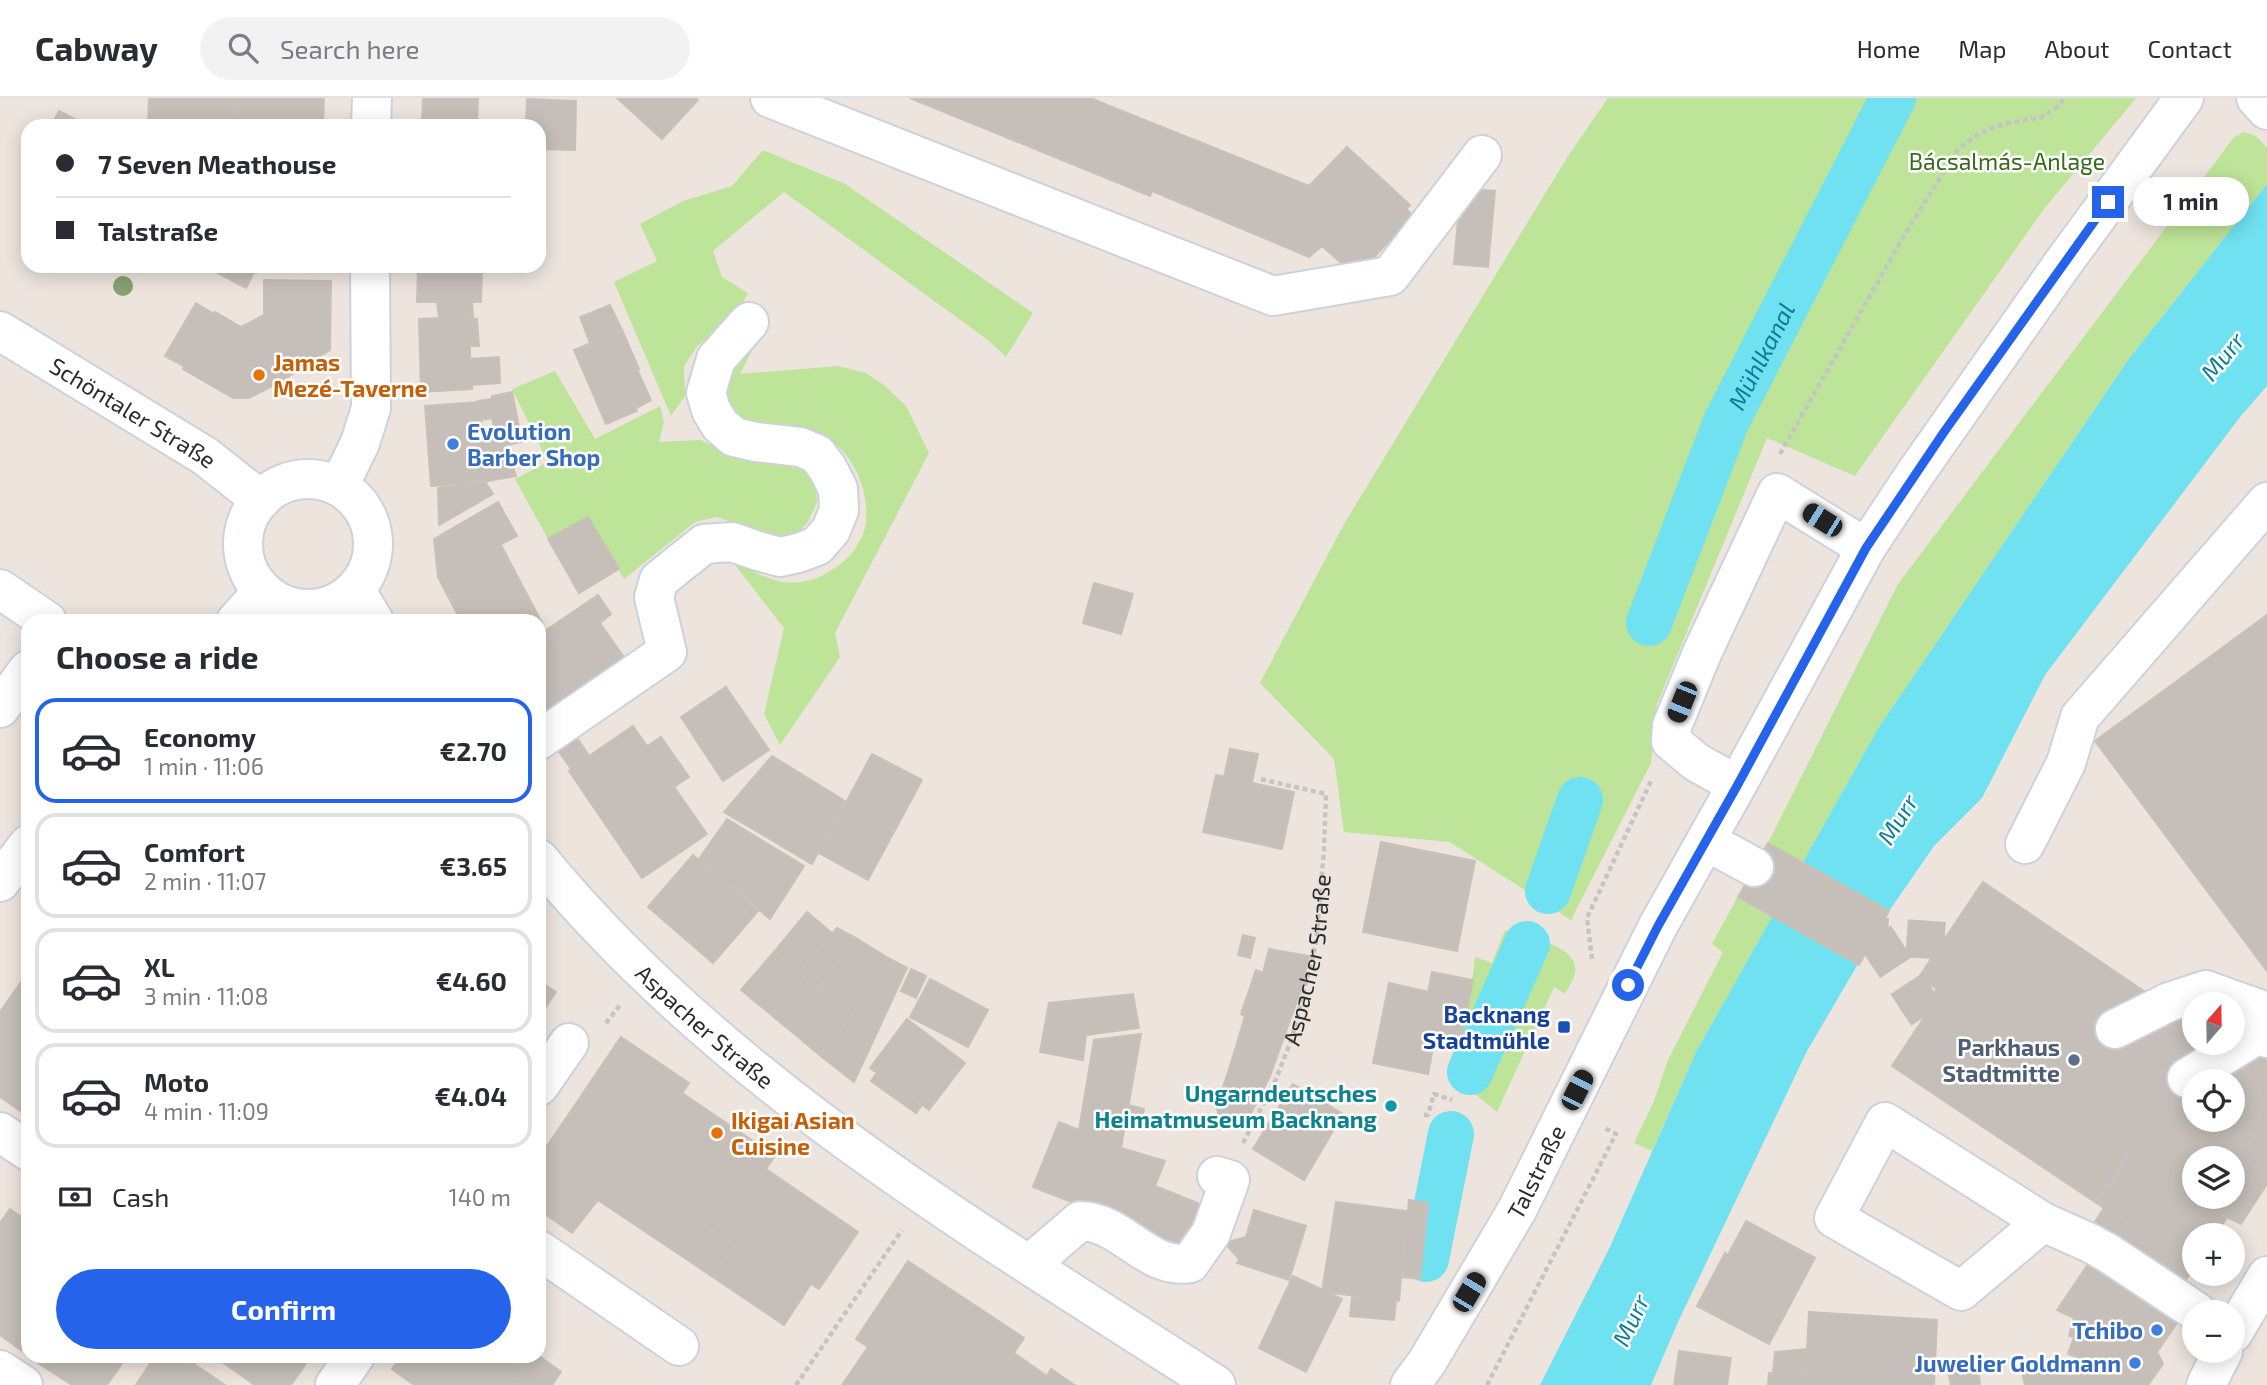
<!DOCTYPE html>
<html lang="en">
<head>
<meta charset="utf-8">
<style>
	:root { --surface:#fff; --page:#f2f2f3; --text:#2b2b33; --muted:#7c7c81; --line:#e1e1e2; --accent:#2563eb }
	body { margin:0; font-family:"Exo 2",sans-serif; background:var(--page); color:var(--text); height:100vh; display:flex; flex-direction:column; font-size:26px; white-space:nowrap }
	* { box-sizing:border-box; margin:0 }
	p { font-size:23px; color:var(--muted) }
	.icon { flex:none; width:38px; height:38px; fill:none; stroke:currentColor; stroke-width:2; stroke-linecap:round; stroke-linejoin:round }
	.map { position:relative; flex:1; overflow:hidden }
	.side { position:absolute; left:21px; top:516px; width:525px; height:749px; display:flex; flex-direction:column; background:var(--surface); border-radius:21px; box-shadow:0 4px 18px #0003 }
	.side>* { flex:none }
	.banner { position:absolute; left:21px; top:21px; width:525px; height:154px; border-radius:21px; box-shadow:0 4px 18px #0003; display:grid; align-content:center; height:154px; padding:0 35px; background:var(--surface) }
	.needle { width:46px; rotate:20deg }
	.fabs { position:absolute; left:2182px; top:894px; display:grid; gap:14px }
	.fabs a { display:grid; place-items:center; width:63px; height:63px; border-radius:50%; background:var(--surface); box-shadow:0 4px 18px #0003; font-size:35px }
	.end { position:absolute; width:32px; height:32px; margin:-16px; border:9px solid #2563eb; background:#fff; box-shadow:0 0 0 4px #fff }
	.from { border-radius:50% }
	.bubble { position:absolute; height:49px; border-radius:24px; background:var(--surface); box-shadow:0 4px 18px #0003; font-size:23px; font-weight:700; line-height:49px; text-align:center }
	.car { position:absolute; width:21px; height:42px; margin:-21px -10px; border-radius:9px; box-shadow:0 0 5px 2px #0007; background:linear-gradient(#222 24%,#8ab4d8 0 40%,#222 0 76%,#8ab4d8 0 86%,#222 0) }
	.banner b { display:flex; align-items:center; gap:24px; height:66px; font-size:26px }
	.banner b+b { border-top:2px solid var(--line) }
	.banner i { width:18px; height:18px; background:var(--text) }
	ul { padding:0; list-style:none }
	li { display:flex; align-items:center; gap:21px; height:105px; margin:0 14px 10px; padding:0 21px; border:4px solid var(--line); border-radius:21px }
	li div { flex:1 }
	li b { display:block; font-size:26px }
	li em { font-style:normal; font-weight:700 }
	li.selected { border-color:var(--accent) }
	li>.icon { width:63px; height:63px; stroke-width:1.5 }
	h2 { padding:0 35px; font-size:32px; line-height:84px }
	.pay { display:flex; align-items:center; gap:18px; height:77px; padding:0 35px; font-size:26px }
	.pay p { margin-inline-start:auto }
	.primary-button { display:flex; gap:14px; margin-top:auto; padding:14px 35px }
	.primary-button a { flex:1; height:80px; border-radius:42px; background:var(--accent); color:#fff; font-size:28px; font-weight:700; line-height:80px; text-align:center }
	header { display:flex; align-items:center; gap:42px; box-sizing:border-box; height:98px; padding:0 35px; background:var(--surface); border-bottom:2px solid var(--line) }
	header strong { font-size:33px }
	nav { display:flex; gap:38px; margin-inline-start:auto; font-size:24px }
	.search { width:490px; height:63px; background:var(--page); display:flex; align-items:center; gap:18px; box-sizing:border-box; padding:0 24px; border-radius:38px; color:var(--muted); font-size:26px }
	.map>svg:first-child { display:block }
</style>
</head>
<body>
<header>
<strong>Cabway</strong>
<div class="search"><svg class="icon" aria-label="search" viewBox="0 0 24 24"><circle cx="10" cy="10" r="6"/><path d="M15 15l6 6"/></svg>Search here</div>
<nav><a>Home</a><a>Map</a><a>About</a><a>Contact</a></nav>
</header>
<div class="map">
<svg width="2267" height="1287" viewBox="0 0 2267 1287">
	<rect width="100%" height="100%" fill="#ede4dd"/>
	<!-- green -->
	<g fill="#bee499">
		<path d="M1608,0H2136L2044,111L1855,378L1767,340L1657,606L1651,665L1571,822L1450,744L1344,734L1334,661L1260,585L1344,426L1568,58Z"/>
		<path d="M2244,34L2256,38L2267,50V86L2128,262L1879,629L1803,764L1768,745L1898,486L2234,39Z"/>
		<path d="M763,52L845,86L1033,215L1006,259L988,242L784,94L713,153L722,179L748,195L735,220L698,247L684,268L685,298L671,318L614,184L657,163L640,126L683,103L732,88Z"/>
		<path d="M758,241L740,276L838,268L866,275L884,287L906,308L929,355L835,535L840,559L780,647L764,616L784,530L732,463C747,470 765,481 782,484C817,490 862,460 866,424C869,394 855,359 831,343C808,327 774,330 747,329L724,303L735,258Z"/>
		<path d="M555,273L595,341L660,308L664,324L659,344L700,342L742,361L780,363V366L804,372L815,383L817,404L808,424L798,434L778,440L717,419L695,424L624,481L588,419L548,441L515,381L548,364L512,291Z"/>
		<path d="M1737,800L1772,819L1696,954L1652,1053L1634,1045L1654,1003L1668,962L1723,854L1712,846Z"/>
		<path d="M1505,832C1525,838 1581,847 1575,876C1573,882 1568,890 1565,896L1554,889L1497,1014L1450,976C1462,938 1471,899 1475,859L1492,865Z"/>
	</g>
	<!-- water -->
	<path fill="#6fe1f0" d="M2267,86V288L2240,319L2045,577L1982,700L1934,748L1889,813L1807,953L1678,1224L1651,1287H1540L1610,1149L1696,954L1879,629L2128,262Z"/>
	<g fill="none" stroke-linecap="round" stroke-linejoin="round">
		<!-- canal -->
		<g stroke="#6fe1f0" stroke-width="46">
			<path id="s1" d="M1649,525L1726,324L1893,0"/>
			<path d="M1548,793L1580,702"/>
			<path d="M1470,974L1527,846"/>
			<path d="M1426,1161L1451,1036"/>
		</g>
	</g>
	<!-- building -->
	<g fill="#c6bfb9" stroke="#c9c0b7" stroke-width="2" fill-rule="evenodd">
		<path d="M149,0H238V28H148Z"/>
		<path d="M238,0H324L323,28H238Z"/>
		<path d="M423,0H478L477,28H422Z"/>
		<path d="M617,0H695L698,2L662,41Z"/>
		<path d="M910,0H1090L1195,42L1184,70L1164,63L1150,98Z"/>
		<path d="M527,1L576,3L575,52L539,51V28H526Z"/>
		<path d="M59,13L88,28H51Z"/>
		<path d="M1195,42L1309,88L1347,49L1410,107L1406,111L1413,118L1356,178L1322,148L1309,159L1152,93L1164,63L1184,70Z"/>
		<path d="M1461,90L1495,93L1488,169L1454,166Z"/>
		<path d="M214,168H257L246,190L212,172Z"/>
		<path d="M418,168H484L482,169L481,204H417Z"/>
		<path d="M264,182L331,183L330,252L280,284L253,223L264,217Z"/>
		<path d="M437,204H472L473,219L439,220Z"/>
		<path d="M196,205L214,216L215,214L241,229L253,223L280,284L249,300H233L183,271L184,268L165,258Z"/>
		<path d="M610,207L622,232L590,245L580,219Z"/>
		<path d="M468,219L472,291L421,294L419,221Z"/>
		<path d="M469,221H477L479,248H470Z"/>
		<path d="M622,232L639,271L622,278L637,313L606,326L574,252Z"/>
		<path d="M499,259L500,285L472,287L470,261Z"/>
		<path d="M637,271L651,302L636,310L622,278Z"/>
		<path d="M512,294L519,329L503,332L506,349L493,352L490,335L495,334L492,320L481,322L478,303L492,301V298Z"/>
		<path d="M478,304L483,334L474,336L477,385L431,388L425,308Z"/>
		<path d="M519,329L522,344L506,347L503,332Z"/>
		<path d="M489,334L493,352L506,349L516,378L477,385L474,336Z"/>
		<path d="M486,385L493,396L439,427L438,390Z"/>
		<path d="M498,404L517,438L438,479L434,441Z"/>
		<path d="M588,419L619,471L579,495L548,441Z"/>
		<path d="M501,447L542,525L539,526V523H461L438,479Z"/>
		<path d="M1094,485L1133,496L1121,536L1083,525Z"/>
		<path d="M598,497L611,516L600,525L630,568L539,625V537Z"/>
		<path d="M2267,517V873L2095,643Z"/>
		<path d="M726,589L769,652L723,683L681,619Z"/>
		<path d="M633,628L647,648L661,639L689,679L674,689L707,736L642,780L569,673L571,671L555,648L574,635L589,658Z"/>
		<path d="M1230,651L1258,656L1252,684L1224,679Z"/>
		<path d="M872,656L922,682L868,782L819,755Z"/>
		<path d="M772,658L845,703L812,766L724,714Z"/>
		<path d="M1216,677L1294,694L1282,751L1203,734Z"/>
		<path d="M727,721L804,768L770,821L699,761Z"/>
		<path d="M1381,744L1475,763L1457,853L1363,834Z"/>
		<path d="M1768,745L1889,813L1859,867L1738,799Z"/>
		<path d="M693,757L758,813L713,865L648,809Z"/>
		<path d="M1983,784L2194,927V945H2222L2250,964L2233,988V984H2194V1022H2210L2137,1132L1892,968L1941,894L1919,879Z"/>
		<path d="M807,814L832,835L798,875L774,854Z"/>
		<path d="M837,830L856,840L818,891L798,875Z"/>
		<path d="M1243,837L1255,840L1250,860L1238,857Z"/>
		<path d="M856,840L888,860L853,915L820,889Z"/>
		<path d="M1269,851L1309,858L1302,889L1270,978L1231,965L1245,918L1241,916L1256,872L1263,875Z"/>
		<path d="M774,854L818,891L786,929L741,892Z"/>
		<path d="M888,860L907,870L854,984L822,959L853,915Z"/>
		<path d="M911,871L926,878L916,900L901,893Z"/>
		<path d="M28,874V1018L0,999V914Z"/>
		<path d="M1432,874L1473,882L1460,945L1420,936Z"/>
		<path d="M930,881L988,912L968,949L910,919Z"/>
		<path d="M539,883L556,894L539,919Z"/>
		<path d="M1389,885L1429,894L1420,936L1435,940L1428,976L1373,965Z"/>
		<path d="M820,889L853,915L822,959L786,929Z"/>
		<path d="M1133,896L1139,930L1086,937L1083,962L1040,954L1049,905Z"/>
		<path d="M907,921L965,965L929,1012L870,970Z"/>
		<path d="M1141,936L1121,1050L1165,1063L1138,1130L1033,1089L1059,1024L1079,1032L1094,942Z"/>
		<path d="M621,939L689,985L682,995L775,1058L766,1071L858,1134L819,1191L811,1186L784,1227L713,1179L735,1147L619,1071L598,1102L572,1135L539,1112V1060Z"/>
		<path d="M2267,946V1047L2230,1022H2233V988L2250,964Z"/>
		<path d="M1231,965L1270,978L1244,1029L1219,1025L1217,1007Z"/>
		<path d="M877,975L922,1007L916,1015L871,983Z"/>
		<path d="M1293,986L1343,1016L1304,1082L1253,1051Z"/>
		<path d="M1129,1007L1144,1011L1140,1031L1125,1028Z"/>
		<path d="M2210,1022H2230L2267,1047V1086L2241,1126L2223,1117L2222,1119L2170,1083ZM2194,1060H2233V1099H2194Z"/>
		<path d="M619,1071L735,1147L713,1179L598,1102Z"/>
		<path d="M2170,1083L2226,1121L2215,1138H2194V1169L2181,1190L2091,1130L2104,1110L2137,1132Z"/>
		<path d="M1155,1088L1205,1108L1188,1150L1138,1130Z"/>
		<path d="M1409,1102L1428,1105L1420,1181L1402,1179Z"/>
		<path d="M1336,1104L1407,1113L1399,1203L1322,1194Z"/>
		<path d="M10,1111L28,1124V1241L21,1252L0,1237V1125Z"/>
		<path d="M1254,1112L1306,1128L1289,1182L1237,1165L1239,1161L1225,1145L1246,1139Z"/>
		<path d="M1746,1123L1815,1160L1769,1246L1697,1208L1725,1155L1728,1157Z"/>
		<path d="M2091,1162L2179,1222L2157,1254L2163,1266L2148,1287H2118L2075,1278V1258L2068,1256L2074,1239L2069,1238L2074,1220L2057,1212Z"/>
		<path d="M908,1163L1024,1240L992,1287H842L868,1249L856,1241Z"/>
		<path d="M1293,1178L1342,1201L1306,1274L1259,1250Z"/>
		<path d="M1352,1199L1396,1203L1394,1222L1350,1218Z"/>
		<path d="M1809,1214L1937,1222L1934,1287H1805Z"/>
		<path d="M1806,1251V1275H1773L1775,1254Z"/>
		<path d="M1679,1253L1731,1260L1727,1287H1674Z"/>
		<path d="M1014,1255L1047,1278L1051,1271L1073,1286L992,1287Z"/>
		<path d="M43,1258H127L107,1287H72L38,1265Z"/>
		<path d="M155,1258H182L225,1287H136Z"/>
		<path d="M226,1258H311L291,1287H255L222,1264Z"/>
		<path d="M401,1258H539L561,1274L552,1287H414L392,1271Z"/>
		<path d="M1978,1268L1980,1287H1951L1948,1274Z"/>
		<path d="M2021,1270L2075,1278L2118,1287H2025Z"/>
		<path d="M1769,1275H1806L1805,1287H1768Z"/>
	</g>
	<g fill="none" stroke-linecap="round" stroke-linejoin="round">
		<!-- minor-tunnel -->
		<g stroke="#c6bfb9" stroke-width="38" stroke-dasharray="38 19" stroke-linecap="butt">
			<path d="M1754,769L1875,838L1989,846"/>
			<path d="M1875,838L1934,928L2155,1077L2194,1019"/>
			<path d="M1934,928L1989,846L2194,985"/>
		</g>
		<!-- minor casing -->
		<g stroke="#ccd2dd" stroke-width="42">
			<g id="minor">
				<path d="M770,0L1273,198L1390,178L1482,57"/>
				<path d="M2256,0L2267,12"/>
				<path d="M371,28L372,0"/>
				<path id="s3" d="M0,233L205,358L261,402"/>
				<circle cx="308" cy="446" r="65"/>
				<path d="M339,388L360,345L371,310L370,168"/>
				<path d="M0,491L47,523"/>
				<path d="M356,493L374,523"/>
				<path d="M236,523L263,493"/>
				<path d="M0,610L28,572"/>
				<path d="M539,642L667,554L654,499L659,482L704,446L732,444L758,453L780,459L798,455L817,448L831,432L839,412L838,391L828,371L817,356L800,349L756,344L734,339L720,327L711,312L706,295L716,261L749,224"/>
				<path d="M1737,687L1696,664L1671,643L1672,628L1702,555L1777,395L1866,450"/>
				<path d="M1706,743L1754,769"/>
				<path d="M2025,746L2066,665L2080,619L2267,404"/>
				<path id="s4" d="M539,761C723,985 976,1132 1216,1287"/>
				<path d="M0,784L28,747"/>
				<path d="M2115,931L2169,904L2206,892L2267,914"/>
				<path d="M2187,980L2260,935L2267,940"/>
				<path d="M539,988L569,945"/>
				<path d="M0,1034L28,1053"/>
				<path d="M2043,1124L1961,1193L1834,1120L1885,1024L2043,1124L2090,1145L2108,1155L2197,1214"/>
				<path d="M539,1152L679,1248"/>
				<path d="M1030,1166L1080,1123C1122,1123 1148,1173 1190,1165L1211,1135L1230,1082L1217,1078"/>
				<path d="M2233,1235L2267,1178"/>
				<path d="M0,1272L23,1287"/>
				<path d="M335,1287L355,1258"/>
				<path id="s5" d="M1410,1287L1427,1264L1517,1112L1658,828L1737,687L1866,450L1915,376L2061,168L2184,0"/>
				<path d="M2206,1287L2223,1253"/>
			</g>
		</g>
		<!-- path -->
		<g stroke="#c4c4c4" stroke-width="4.5" stroke-dasharray="5 3.5" stroke-linecap="butt">
			<path d="M1780,356L1905,136L1958,51L1978,36L2004,26L2042,19L2057,9L2065,0"/>
			<path d="M1592,861L1587,820L1652,681"/>
			<path d="M606,925L620,907"/>
			<path d="M1424,1017H1428L1434,996L1452,1002"/>
			<path id="s2" d="M1243,1045L1274,986L1292,940L1316,845L1324,752L1326,696L1260,681"/>
			<path d="M2096,1103L2129,1058"/>
			<path d="M796,1287L902,1132"/>
			<path d="M1487,1287L1616,1036L1603,1029"/>
		</g>
		<!-- minor -->
		<use href="#minor" stroke="#fff" stroke-width="38"/>
	</g>
	<!-- trees -->
	<circle fill="#88a171" cx="123" cy="188" r="10"/>
	<g fill="none" stroke-linecap="round" stroke-linejoin="round">
		<!-- route -->
		<path stroke="#2563eb" stroke-width="9" d="M1628,887L1658,828L1737,688L1866,450L1944,334L2108,104"/>
	</g>
	<!-- markers -->
	<g fill="#e8710a" stroke="#fff" stroke-width="2.5">
		<circle cx="259" cy="277" r="7"/>
		<circle cx="717" cy="1035" r="7"/>
	</g>
	<g fill="#3f7fe0" stroke="#fff" stroke-width="2.5">
		<circle cx="453" cy="346" r="7"/>
		<circle cx="2157" cy="1232" r="7"/>
		<circle cx="2135" cy="1265" r="7"/>
	</g>
	<rect fill="#1a4fb4" stroke="#fff" stroke-width="2.5" x="1557" y="922" width="14" height="14" rx="3.5"/>
	<circle fill="#5c6f8a" stroke="#fff" stroke-width="2.5" cx="2074" cy="962" r="7"/>
	<circle fill="#0f9aa8" stroke="#fff" stroke-width="2.5" cx="1391" cy="1008" r="7"/>
	<g text-anchor="middle" dominant-baseline="central" stroke-width="5" stroke-linejoin="round" paint-order="stroke">
		<!-- park labels -->
		<g font-size="23" fill="#366a19" stroke="#fff">
			<text x="2007" y="63">Bácsalmás-Anlage</text>
		</g>
		<!-- food labels -->
		<g font-size="23" font-weight="bold" fill="#c56008" stroke="#fff" text-anchor="start">
			<text x="273" y="264">Jamas<tspan x="273" dy="26">Mezé-Taverne</tspan></text>
			<text x="731" y="1022">Ikigai Asian<tspan x="731" dy="26">Cuisine</tspan></text>
		</g>
		<!-- street labels -->
		<g font-size="23" fill="#2b2b2b" stroke="#fff">
			<text stroke="none"><textPath href="#s3" startOffset="156">Schöntaler Straße</textPath></text>
			<text stroke="none"><textPath href="#s2" startOffset="196">Aspacher Straße</textPath></text>
			<text stroke="none"><textPath href="#s4" startOffset="236">Aspacher Straße</textPath></text>
			<text stroke="none"><textPath href="#s5" startOffset="248">Talstraße</textPath></text>
		</g>
		<!-- shop labels -->
		<g font-size="23" font-weight="bold" fill="#366cbe" stroke="#fff" text-anchor="end">
			<text x="467" y="333" text-anchor="start">Evolution<tspan x="467" dy="26">Barber Shop</tspan></text>
			<text x="2143" y="1232">Tchibo</text>
			<text x="2121" y="1265">Juwelier Goldmann</text>
		</g>
		<!-- transit labels -->
		<g font-size="23" font-weight="bold" fill="#164399" stroke="#fff" text-anchor="end">
			<text x="1550" y="916">Backnang<tspan x="1550" dy="26">Stadtmühle</tspan></text>
		</g>
		<!-- service labels -->
		<g font-size="23" font-weight="bold" fill="#4e5e75" stroke="#fff" text-anchor="end">
			<text x="2060" y="949">Parkhaus<tspan x="2060" dy="26">Stadtmitte</tspan></text>
		</g>
		<!-- culture labels -->
		<g font-size="23" font-weight="bold" fill="#0d838f" stroke="#fff" text-anchor="end">
			<text x="1377" y="995">Ungarndeutsches<tspan x="1377" dy="26">Heimatmuseum Backnang</tspan></text>
		</g>
		<!-- water labels -->
		<g font-size="24" font-style="italic" fill="#0c7d98" stroke="#fff">
			<text stroke="none"><textPath href="#s1" startOffset="290">Mühlkanal</textPath></text>
			<text transform="translate(2222 258) rotate(-51)">Murr</text>
			<text transform="translate(1897 721) rotate(-58)">Murr</text>
			<text transform="translate(1630 1222) rotate(-65)">Murr</text>
		</g>
	</g>
</svg>
<div class="fabs">
<a><svg class="needle" viewBox="-14 -14 28 28"><path d="M0-13l5 13h-10z" fill="#e53935"/><path d="M0 13l5-13h-10z" fill="#7c7c81"/></svg></a>
<a><svg class="icon" aria-label="locate" viewBox="0 0 24 24"><circle cx="12" cy="12" r="6"/><path d="M12 2v4M12 18v4M2 12h4M18 12h4"/></svg></a>
<a><svg class="icon" aria-label="layers" viewBox="0 0 24 24"><path d="M12 4l9 5-9 5-9-5zM3 14l9 5 9-5"/></svg></a>
<a>+</a>
<a>−</a>
</div>
<i class="end from" style="left:1628px;top:887px"></i>
<i class="end" style="left:2108px;top:104px"></i>
<div class="bubble" style="left:2133px;top:79px;width:116px">1 min</div>
<i class="car" style="left:1822px;top:422px;rotate:302deg"></i>
<i class="car" style="left:1682px;top:604px;rotate:202deg"></i>
<i class="car" style="left:1577px;top:992px;rotate:27deg"></i>
<i class="car" style="left:1469px;top:1194px;rotate:31deg"></i>
<div class="banner">
<b><i class="from"></i>7 Seven Meathouse</b>
<b><i></i>Talstraße</b>
</div>
<section class="side">
<h2>Choose a ride</h2>
<ul>
<li class="selected"><svg class="icon" aria-label="car" viewBox="0 0 24 24"><path d="M5 17H2v-5l4-1 3-4h7l3 4 3 1v5h-3M9 17h6M6 11h13"/><circle cx="7" cy="17" r="2"/><circle cx="17" cy="17" r="2"/></svg><div><b>Economy</b><p>1 min · 11:06</p></div><em>€2.70</em></li>
<li><svg class="icon" aria-label="car" viewBox="0 0 24 24"><path d="M5 17H2v-5l4-1 3-4h7l3 4 3 1v5h-3M9 17h6M6 11h13"/><circle cx="7" cy="17" r="2"/><circle cx="17" cy="17" r="2"/></svg><div><b>Comfort</b><p>2 min · 11:07</p></div><em>€3.65</em></li>
<li><svg class="icon" aria-label="car" viewBox="0 0 24 24"><path d="M5 17H2v-5l4-1 3-4h7l3 4 3 1v5h-3M9 17h6M6 11h13"/><circle cx="7" cy="17" r="2"/><circle cx="17" cy="17" r="2"/></svg><div><b>XL</b><p>3 min · 11:08</p></div><em>€4.60</em></li>
<li><svg class="icon" aria-label="car" viewBox="0 0 24 24"><path d="M5 17H2v-5l4-1 3-4h7l3 4 3 1v5h-3M9 17h6M6 11h13"/><circle cx="7" cy="17" r="2"/><circle cx="17" cy="17" r="2"/></svg><div><b>Moto</b><p>4 min · 11:09</p></div><em>€4.04</em></li>
</ul>
<div class="pay"><svg class="icon" aria-label="cash" viewBox="0 0 24 24"><path d="M3 7h18v10H3z"/><circle cx="12" cy="12" r="2"/></svg>Cash<p>140 m</p></div>
<div class="primary-button"><a>Confirm</a></div>
</section>
</div>
</body>
</html>
